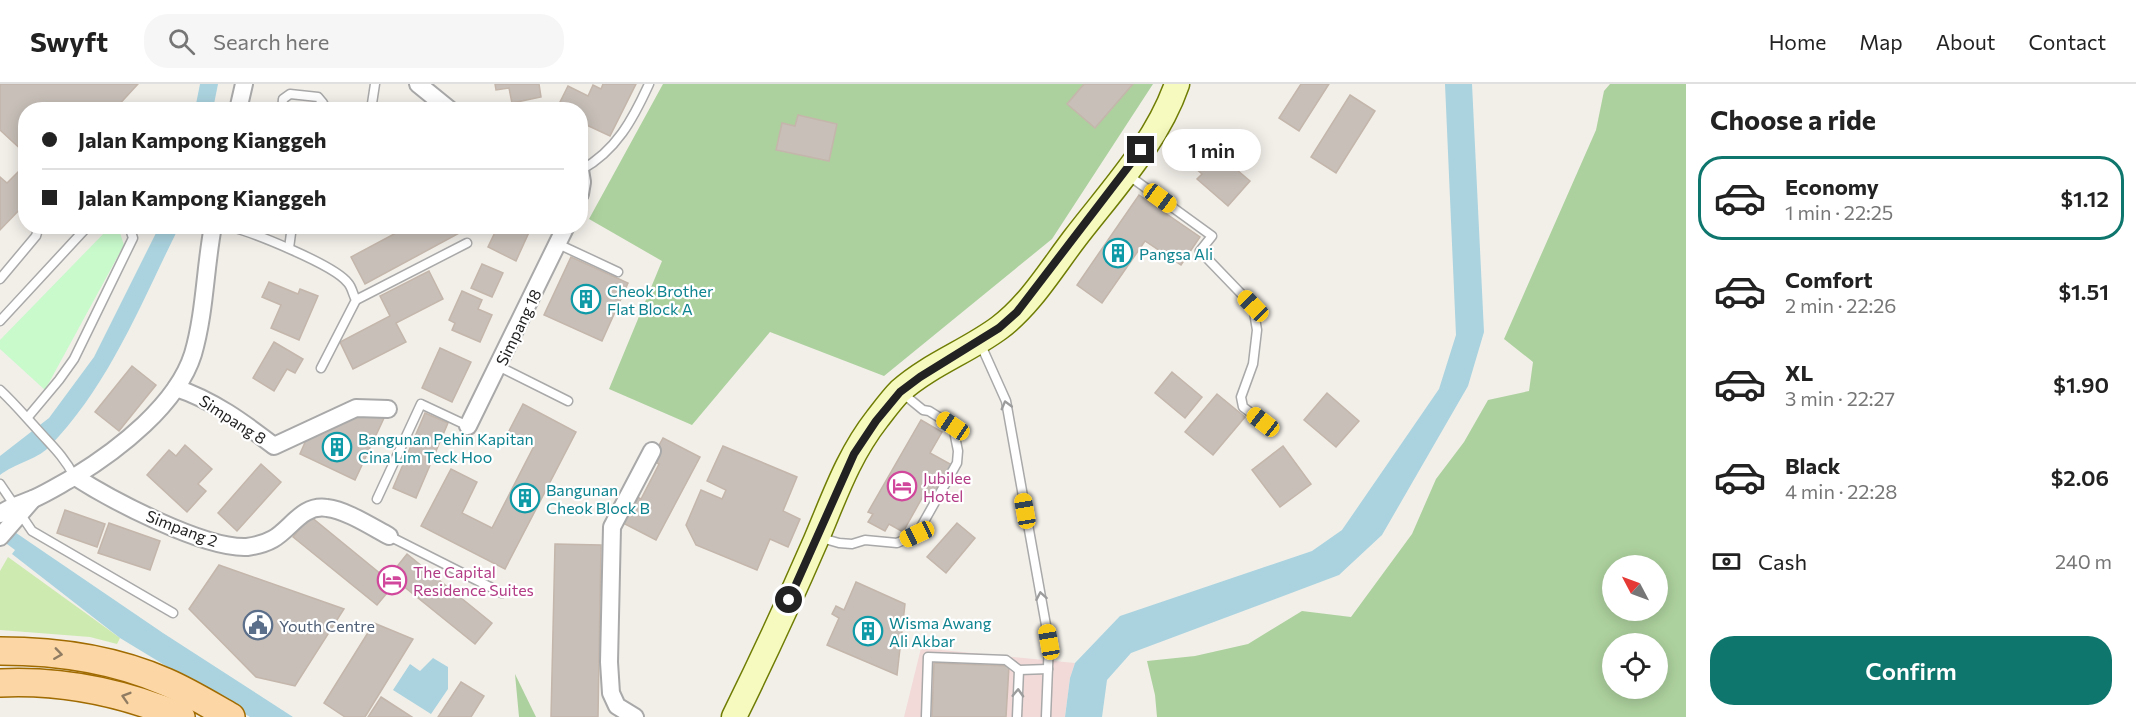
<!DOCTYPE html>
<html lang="en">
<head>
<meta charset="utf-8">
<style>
	:root { --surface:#fff; --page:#f6f6f6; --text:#222; --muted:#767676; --line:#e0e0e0; --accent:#0f766e }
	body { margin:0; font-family:Commissioner,sans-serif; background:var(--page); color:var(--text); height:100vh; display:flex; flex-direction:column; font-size:22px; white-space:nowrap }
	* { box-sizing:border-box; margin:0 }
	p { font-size:20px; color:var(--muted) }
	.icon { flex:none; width:33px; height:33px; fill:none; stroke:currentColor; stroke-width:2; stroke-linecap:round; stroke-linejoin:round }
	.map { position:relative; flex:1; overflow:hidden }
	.drawer { display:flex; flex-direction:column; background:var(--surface); width:450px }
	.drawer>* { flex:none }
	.banner { position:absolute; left:18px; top:18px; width:570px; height:132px; border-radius:24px; box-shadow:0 3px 15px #0003; display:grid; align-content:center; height:132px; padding:0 24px; background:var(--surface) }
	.needle { width:39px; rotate:311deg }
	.fabs { position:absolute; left:1602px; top:471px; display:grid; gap:12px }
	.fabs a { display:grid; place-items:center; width:66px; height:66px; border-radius:50%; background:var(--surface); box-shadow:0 3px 15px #0003; font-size:30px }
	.end { position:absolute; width:27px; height:27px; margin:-14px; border:8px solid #222; background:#fff; box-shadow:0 0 0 3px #fff }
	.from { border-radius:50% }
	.bubble { position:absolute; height:42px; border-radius:21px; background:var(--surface); box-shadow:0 3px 15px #0003; font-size:20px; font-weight:600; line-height:42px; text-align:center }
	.car { position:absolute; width:18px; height:36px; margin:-18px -9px; border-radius:8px; box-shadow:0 0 4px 2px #0007; background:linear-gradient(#f5c518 24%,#345 0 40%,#f5c518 0 76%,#345 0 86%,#f5c518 0) }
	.banner b { display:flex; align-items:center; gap:21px; height:57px; font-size:22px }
	.banner b+b { border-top:2px solid var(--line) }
	.banner i { width:15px; height:15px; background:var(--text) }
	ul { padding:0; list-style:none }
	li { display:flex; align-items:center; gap:18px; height:84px; margin:0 12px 9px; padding:0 12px; border:3px solid transparent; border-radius:24px }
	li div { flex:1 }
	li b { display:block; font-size:22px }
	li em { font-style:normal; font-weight:600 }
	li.selected { border-color:var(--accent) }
	li>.icon { width:54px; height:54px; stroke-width:1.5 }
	h2 { padding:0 24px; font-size:27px; line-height:72px }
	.pay { display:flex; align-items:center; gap:15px; height:66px; padding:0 24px; font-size:22px }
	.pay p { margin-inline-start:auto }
	.primary-button { display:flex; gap:12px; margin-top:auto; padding:12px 24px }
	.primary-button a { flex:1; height:69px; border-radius:24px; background:var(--accent); color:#fff; font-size:24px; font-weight:600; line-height:69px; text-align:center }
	header { display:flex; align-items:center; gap:36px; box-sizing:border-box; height:84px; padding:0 30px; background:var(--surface); border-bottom:2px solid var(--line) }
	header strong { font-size:28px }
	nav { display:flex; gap:33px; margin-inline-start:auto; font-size:21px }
	.search { width:420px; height:54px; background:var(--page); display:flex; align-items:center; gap:15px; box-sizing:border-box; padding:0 21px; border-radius:24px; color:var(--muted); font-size:22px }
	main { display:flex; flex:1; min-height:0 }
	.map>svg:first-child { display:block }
</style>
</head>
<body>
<header>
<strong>Swyft</strong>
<div class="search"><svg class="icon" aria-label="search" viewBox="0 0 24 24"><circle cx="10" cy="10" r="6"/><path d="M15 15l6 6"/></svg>Search here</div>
<nav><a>Home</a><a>Map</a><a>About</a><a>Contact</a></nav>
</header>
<main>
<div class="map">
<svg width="1686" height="633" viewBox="0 0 1686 633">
	<rect width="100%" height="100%" fill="#f2efe9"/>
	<!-- commercial -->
	<path fill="#f2dad9" d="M921,564L1075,579L1070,594L1065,633H904Z"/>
	<!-- grass -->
	<path fill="#cdebb0" d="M8,473L120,554L117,560L90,553L0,546V487Z"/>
	<!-- forest -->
	<g fill="#add19e" fill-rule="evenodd">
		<path d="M663,0H1153L1052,155L884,292L770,248L692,341L609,305L662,177L589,135Z"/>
		<path d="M1610,0H1686V633H1157L1155,611L1147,577L1195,572L1248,560L1302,527L1351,533L1412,450L1436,395L1464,358L1488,316L1529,307L1533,278L1504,255L1596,46L1604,7ZM1612,482H1658V526H1612ZM1612,560H1658V604H1612Z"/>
		<path d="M515,590L536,633H519Z"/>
	</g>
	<!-- park -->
	<path fill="#c8facc" d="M108,145L119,146L124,161L45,306L0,265V256Z"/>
	<!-- water -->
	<g fill="#aad3df">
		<path d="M200,0H218L213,25H195Z"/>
		<path d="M1445,0H1472L1484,248L1468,302L1382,451L1339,491L1131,569L1107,596L1102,633H1065L1070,594L1075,579L1120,532L1312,467L1342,446L1439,305L1456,251Z"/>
		<path d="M159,143H179C141,219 109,302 48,364C37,375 14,380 0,391V372L49,334L94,273Z"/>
		<path d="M0,438L163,549L293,633H250L120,554L12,470L15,466L7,460L0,458Z"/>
		<path d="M433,574L448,583V605L431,630L393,606L410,580L420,587Z"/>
	</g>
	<!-- building -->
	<g fill="#c7bfb8" stroke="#c4b6ab" stroke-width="1.5">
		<path d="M0,0H138L114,26H26V70L0,46Z"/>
		<path d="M495,0H539L541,13L512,19L509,4L496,6Z"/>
		<path d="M603,0H636L610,52L580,38V26H556L568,2L588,12L593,1L601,5Z"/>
		<path d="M1084,0H1133L1095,44L1067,20Z"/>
		<path d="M1301,0H1329L1299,47L1279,34Z"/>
		<path d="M1350,11L1375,27L1336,89L1311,73Z"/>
		<path d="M798,31L837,40L829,77L776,66L782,39L795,42Z"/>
		<path d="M1202,48L1220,64L1216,68L1250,97L1228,122L1197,95L1202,90L1181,72Z"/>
		<path d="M26,80V119L0,146V93L7,99Z"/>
		<path d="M1139,111L1200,153L1181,181L1145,157L1102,219L1077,201Z"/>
		<path d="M409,142H463L465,146L365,200L351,173Z"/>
		<path d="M498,142H522L530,146L516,177L488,163Z"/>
		<path d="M571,173L628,199L602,257L544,231Z"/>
		<path d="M482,180L503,189L492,213L471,204Z"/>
		<path d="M429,187L443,215L396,239L406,258L353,285L340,258L390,232L380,212Z"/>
		<path d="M269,198L298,210L300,205L318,212L299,256L271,244L281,221L262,213Z"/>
		<path d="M462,207L482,216L478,225L492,231L480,258L452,246L455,239L449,236Z"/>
		<path d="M274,258L303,275L295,289L287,285L274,307L253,294Z"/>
		<path d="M440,264L471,278L452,318L422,304Z"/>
		<path d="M132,282L156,301L119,347L95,328Z"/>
		<path d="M1172,288L1202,313L1185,334L1155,309Z"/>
		<path d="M1327,309L1359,337L1336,363L1304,336Z"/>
		<path d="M1217,310L1245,333L1213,371L1185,348Z"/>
		<path d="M523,320L576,348L505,485L421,442L451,385L477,398L462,429L492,444L534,362L508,349Z"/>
		<path d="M425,329L448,339L416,414L393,404Z"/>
		<path d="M356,330L385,332L355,396L300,370L306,356Z"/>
		<path d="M921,336L942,348L930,369L952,381L934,411L926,407L903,448L889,440L885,447L868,438L873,430L868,428Z"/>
		<path d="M663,354L700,373L656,456L619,437L633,411L641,415L659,380L651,376Z"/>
		<path d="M185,361L212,385L198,400L206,407L187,428L147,391L169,366L176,372Z"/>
		<path d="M723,362L797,393L783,427L800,435L788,463L770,455L757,486L696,461L686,441L701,406L722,415L726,406L707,397Z"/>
		<path d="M1283,362L1311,400L1280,423L1252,386Z"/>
		<path d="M261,380L281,398L237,447L218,429Z"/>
		<path d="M65,426L105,440L97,463L57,449Z"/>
		<path d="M310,432L387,495L407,470L492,539L475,560L397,497L377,521L293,453Z"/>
		<path d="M109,439L160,457L150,486L98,469Z"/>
		<path d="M957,439L975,454L946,489L927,473Z"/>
		<path d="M555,460L601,461L598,633H551Z"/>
		<path d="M219,481L344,525L295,602L256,593L189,525Z"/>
		<path d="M856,498L905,520L897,591L827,561L839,534L832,530L836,522L844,526Z"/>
		<path d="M374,539L413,555L365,633H345L324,619Z"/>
		<path d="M934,579L1009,582L1006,633H932Z"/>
		<path d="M461,598L484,612L471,633H438Z"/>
		<path d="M381,613L412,633H368Z"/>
	</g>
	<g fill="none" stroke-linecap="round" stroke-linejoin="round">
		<!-- lane casing -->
		<g stroke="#a9a9a9" stroke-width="11">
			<g id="lane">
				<path d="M282,26L283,15L290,10L318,13L323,19L322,26"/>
				<path d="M371,26L375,0"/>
				<path d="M581,86C616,67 633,35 649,0"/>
				<path d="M1128,91L1212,152L1200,167L1253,222L1257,246L1253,280L1241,313L1243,323L1263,338"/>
				<path d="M227,142C250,147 335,181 348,199C352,203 353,211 356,216L321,284"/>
				<path d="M558,160L618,188"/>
				<path d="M289,164L292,142"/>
				<path d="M0,195L36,152L39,142"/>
				<path d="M356,216L467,159"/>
				<path d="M0,237L88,142"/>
				<path d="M980,259L1006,317L1049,558L1046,633"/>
				<path d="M498,282L568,317"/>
				<path d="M0,306C13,318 24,331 36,344C50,360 64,372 74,392"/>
				<path d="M28,333L59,296L74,275L133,154L129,142"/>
				<path d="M0,400L32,447L173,529"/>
				<path d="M377,415L421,320L468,342"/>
				<path d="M389,452L502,509"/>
				<path d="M818,453L839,459L852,460L865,456L897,459L917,450L957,379L958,367L953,342L929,327L923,326L901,308"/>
				<path d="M926,633L928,573L1006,576L1019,586L1048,585"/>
				<path d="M1017,633L1019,586"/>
			</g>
		</g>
		<!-- street casing -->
		<g stroke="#a9a9a9" stroke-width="20">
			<g id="street">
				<path d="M418,0L450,26"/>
				<path d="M238,26L244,0"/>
				<path d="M580,86L582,98L580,110"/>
				<path d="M176,304C213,316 244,339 274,362L356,324L388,325"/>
				<path d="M468,342L566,142"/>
				<path d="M74,392C111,416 204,465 247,463C254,462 266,459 273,455C291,445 302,420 327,424C346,426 372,443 389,452"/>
				<path d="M0,430C11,422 21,420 33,415C47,409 61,400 74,393C118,366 177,321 193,270C205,229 205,184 213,142"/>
				<path d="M0,453L33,415"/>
				<path d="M635,633L617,622L611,609L609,578L612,443L652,367"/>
			</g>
		</g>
		<!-- secondary casing -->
		<g stroke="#707d05" stroke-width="27">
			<path id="secondary" d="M734,633C763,574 790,516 816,456C834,414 848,372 877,335C884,326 892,315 900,307C929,281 968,267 999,244C1030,221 1052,184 1075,154C1112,106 1157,58 1177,0"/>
		</g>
		<!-- primary casing -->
		<g stroke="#a06b00" stroke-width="30">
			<g id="primary">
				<path d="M0,567C56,567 114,575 166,598C189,608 210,621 231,633"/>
				<path d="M0,599C62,596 124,609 181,633"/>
			</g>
		</g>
		<!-- lane -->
		<use href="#lane" stroke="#fff" stroke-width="8"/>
		<!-- street -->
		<use href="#street" stroke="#fff" stroke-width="16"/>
		<!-- secondary -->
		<use href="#secondary" stroke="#f7fabf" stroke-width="24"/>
		<!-- primary -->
		<use href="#primary" stroke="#fcd6a4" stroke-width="27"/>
	</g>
	<!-- one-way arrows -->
	<defs><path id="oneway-chevron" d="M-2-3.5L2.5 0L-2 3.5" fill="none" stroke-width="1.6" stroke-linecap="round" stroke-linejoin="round" transform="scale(1.5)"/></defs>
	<g stroke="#9c9c9c">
		<use href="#oneway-chevron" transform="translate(1006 321) rotate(-105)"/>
		<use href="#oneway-chevron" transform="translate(1041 512) rotate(-100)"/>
		<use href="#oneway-chevron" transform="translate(1018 609) rotate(-88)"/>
	</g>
	<g stroke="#8f7c63">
		<use href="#oneway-chevron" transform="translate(58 570) rotate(8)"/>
		<use href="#oneway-chevron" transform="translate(126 613) rotate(-163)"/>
	</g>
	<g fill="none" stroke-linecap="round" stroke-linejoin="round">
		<!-- route -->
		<path stroke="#222" stroke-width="8" d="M789,516L854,370L876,337L900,308L920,293L999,244L1017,228L1141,66"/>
	</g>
	<!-- icons -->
	<defs>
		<g id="building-ring" transform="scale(1.5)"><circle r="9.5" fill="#fff" stroke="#0f9aa8" stroke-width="1.5"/><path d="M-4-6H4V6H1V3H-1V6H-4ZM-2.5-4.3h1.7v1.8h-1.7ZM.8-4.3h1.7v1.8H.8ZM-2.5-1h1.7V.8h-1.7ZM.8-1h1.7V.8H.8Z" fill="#0f9aa8"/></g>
		<g id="hotel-ring" transform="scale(1.5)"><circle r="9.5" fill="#fff" stroke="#d1479c" stroke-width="1.5"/><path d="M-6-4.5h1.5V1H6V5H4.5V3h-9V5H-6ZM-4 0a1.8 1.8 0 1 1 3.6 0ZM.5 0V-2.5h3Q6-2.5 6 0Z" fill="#d1479c"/></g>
		<g id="civic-ring" transform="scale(1.5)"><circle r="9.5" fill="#fff" stroke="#5c6f8a" stroke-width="1.5"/><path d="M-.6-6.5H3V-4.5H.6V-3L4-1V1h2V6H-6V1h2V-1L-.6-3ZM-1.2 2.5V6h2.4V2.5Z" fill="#5c6f8a"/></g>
	</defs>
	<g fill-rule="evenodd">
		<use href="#building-ring" x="1118" y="169"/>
		<use href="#building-ring" x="586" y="215"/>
		<use href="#building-ring" x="337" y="363"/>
		<use href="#hotel-ring" x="902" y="402"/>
		<use href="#building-ring" x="525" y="414"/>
		<use href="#hotel-ring" x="392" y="496"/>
		<use href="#civic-ring" x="258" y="541"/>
		<use href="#building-ring" x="868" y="547"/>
	</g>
	<g text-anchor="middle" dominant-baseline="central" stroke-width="4.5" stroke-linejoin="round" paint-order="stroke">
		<!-- culture labels -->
		<g font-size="16" fill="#0d838f" stroke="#fff" text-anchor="start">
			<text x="1139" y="169">Pangsa Ali</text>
			<text x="607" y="206">Cheok Brother<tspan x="607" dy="18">Flat Block A</tspan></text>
			<text x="358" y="354">Bangunan Pehin Kapitan<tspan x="358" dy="18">Cina Lim Teck Hoo</tspan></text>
			<text x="546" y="405">Bangunan<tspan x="546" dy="18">Cheok Block B</tspan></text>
			<text x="889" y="538">Wisma Awang<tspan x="889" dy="18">Ali Akbar</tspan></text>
		</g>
		<!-- street labels -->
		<g font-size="16" fill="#222" stroke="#fff">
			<text transform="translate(518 243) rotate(-64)">Simpang 18</text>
			<text transform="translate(233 335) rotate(33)">Simpang 8</text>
			<text transform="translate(182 444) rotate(21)">Simpang 2</text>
		</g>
		<!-- hotel labels -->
		<g font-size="16" fill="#b23c85" stroke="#fff" text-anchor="start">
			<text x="923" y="393">Jubilee<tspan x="923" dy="18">Hotel</tspan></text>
			<text x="413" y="487">The Capital<tspan x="413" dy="18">Residence Suites</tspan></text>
		</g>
		<!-- service labels -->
		<g font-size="16" fill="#4e5e75" stroke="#fff" text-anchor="start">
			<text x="279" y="541">Youth Centre</text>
		</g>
	</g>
</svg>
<div class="fabs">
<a><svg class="needle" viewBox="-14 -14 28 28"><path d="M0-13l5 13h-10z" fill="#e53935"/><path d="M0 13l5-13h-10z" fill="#767676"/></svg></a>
<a><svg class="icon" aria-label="locate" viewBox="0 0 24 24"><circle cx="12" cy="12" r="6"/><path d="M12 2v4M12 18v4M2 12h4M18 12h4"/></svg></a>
</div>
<i class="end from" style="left:789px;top:516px"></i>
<i class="end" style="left:1141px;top:66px"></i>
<div class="bubble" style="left:1162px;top:45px;width:99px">1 min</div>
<i class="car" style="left:1160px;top:114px;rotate:126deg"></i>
<i class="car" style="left:1253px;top:222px;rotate:316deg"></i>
<i class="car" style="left:1263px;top:338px;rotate:308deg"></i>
<i class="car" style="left:953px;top:342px;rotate:304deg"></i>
<i class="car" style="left:1025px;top:427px;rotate:350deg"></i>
<i class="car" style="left:917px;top:450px;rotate:245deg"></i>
<i class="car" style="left:1049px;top:558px;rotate:350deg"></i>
<div class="banner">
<b><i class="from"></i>Jalan Kampong Kianggeh</b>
<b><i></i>Jalan Kampong Kianggeh</b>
</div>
</div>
<section class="drawer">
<h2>Choose a ride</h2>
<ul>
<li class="selected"><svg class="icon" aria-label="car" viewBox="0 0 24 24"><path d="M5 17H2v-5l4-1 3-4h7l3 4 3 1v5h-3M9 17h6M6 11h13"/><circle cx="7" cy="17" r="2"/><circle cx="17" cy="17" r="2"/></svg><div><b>Economy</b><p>1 min · 22:25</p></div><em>$1.12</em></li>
<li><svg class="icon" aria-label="car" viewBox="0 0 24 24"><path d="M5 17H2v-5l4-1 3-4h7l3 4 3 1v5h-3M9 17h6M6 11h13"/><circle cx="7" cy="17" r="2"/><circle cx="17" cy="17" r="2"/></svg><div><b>Comfort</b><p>2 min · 22:26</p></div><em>$1.51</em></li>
<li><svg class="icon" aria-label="car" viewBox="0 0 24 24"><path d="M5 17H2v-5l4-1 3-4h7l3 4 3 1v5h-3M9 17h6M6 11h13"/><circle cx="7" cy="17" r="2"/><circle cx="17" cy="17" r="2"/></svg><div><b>XL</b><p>3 min · 22:27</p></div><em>$1.90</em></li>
<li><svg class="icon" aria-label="car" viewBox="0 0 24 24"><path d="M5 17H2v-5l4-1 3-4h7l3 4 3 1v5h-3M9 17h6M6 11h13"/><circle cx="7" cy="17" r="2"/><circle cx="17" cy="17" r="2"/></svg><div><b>Black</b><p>4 min · 22:28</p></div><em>$2.06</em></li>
</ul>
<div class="pay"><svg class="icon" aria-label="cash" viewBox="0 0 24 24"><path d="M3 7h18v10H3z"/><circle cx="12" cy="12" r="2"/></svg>Cash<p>240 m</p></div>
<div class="primary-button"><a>Confirm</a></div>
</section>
</main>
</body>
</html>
